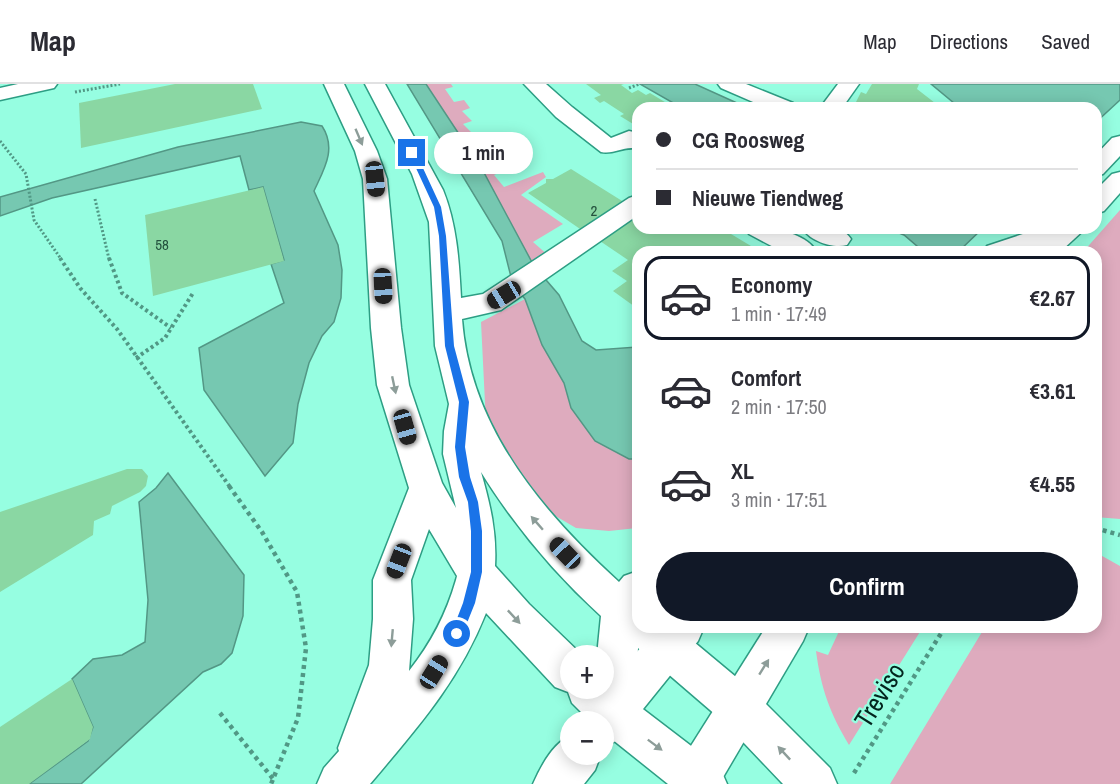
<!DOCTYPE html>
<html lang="en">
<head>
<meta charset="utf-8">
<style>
	:root { --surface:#fff; --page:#f2f2f3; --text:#2b2b33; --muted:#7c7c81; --line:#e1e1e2; --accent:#111827 }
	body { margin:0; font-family:"Archivo Narrow",sans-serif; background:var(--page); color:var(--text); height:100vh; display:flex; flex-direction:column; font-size:22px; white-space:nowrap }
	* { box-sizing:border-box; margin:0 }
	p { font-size:20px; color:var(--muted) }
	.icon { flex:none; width:33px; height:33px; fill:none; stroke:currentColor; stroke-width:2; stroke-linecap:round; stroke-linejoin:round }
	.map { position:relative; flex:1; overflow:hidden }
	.sheet { position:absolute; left:632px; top:162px; width:470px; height:387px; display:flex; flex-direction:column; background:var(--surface); border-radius:18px; box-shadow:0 3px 15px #0003 }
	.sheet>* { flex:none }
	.guide { position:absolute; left:632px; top:18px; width:470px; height:132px; border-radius:18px; box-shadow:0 3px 15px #0003; display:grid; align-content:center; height:132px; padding:0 24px; background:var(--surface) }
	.controls { position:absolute; left:560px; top:561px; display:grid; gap:12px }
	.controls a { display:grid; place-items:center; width:54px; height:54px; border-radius:50%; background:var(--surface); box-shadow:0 3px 15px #0003; font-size:30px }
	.end { position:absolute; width:27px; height:27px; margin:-14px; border:8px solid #1a73e8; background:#fff; box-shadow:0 0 0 3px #fff }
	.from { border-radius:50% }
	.bubble { position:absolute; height:42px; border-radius:21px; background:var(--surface); box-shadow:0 3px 15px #0003; font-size:20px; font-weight:700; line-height:42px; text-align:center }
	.car { position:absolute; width:18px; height:36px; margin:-18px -9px; border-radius:8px; box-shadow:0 0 4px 2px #0007; background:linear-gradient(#222 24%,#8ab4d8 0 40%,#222 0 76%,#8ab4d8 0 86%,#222 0) }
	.guide b { display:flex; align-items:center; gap:21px; height:57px; font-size:22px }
	.guide b+b { border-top:2px solid var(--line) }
	.guide i { width:15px; height:15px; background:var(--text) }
	ul { padding:10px 0 0; list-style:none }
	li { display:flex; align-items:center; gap:18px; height:84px; margin:0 12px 9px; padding:0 12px; border:3px solid transparent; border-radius:18px }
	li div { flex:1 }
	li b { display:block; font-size:22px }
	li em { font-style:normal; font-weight:700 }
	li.selected { border-color:var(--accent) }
	li>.icon { width:54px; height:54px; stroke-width:1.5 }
	.button { display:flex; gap:12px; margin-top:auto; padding:12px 24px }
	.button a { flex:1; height:69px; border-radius:36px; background:var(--accent); color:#fff; font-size:24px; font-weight:700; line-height:69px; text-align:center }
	header { display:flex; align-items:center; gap:36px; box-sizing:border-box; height:84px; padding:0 30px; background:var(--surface); border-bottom:2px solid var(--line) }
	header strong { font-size:28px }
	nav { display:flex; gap:33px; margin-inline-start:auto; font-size:21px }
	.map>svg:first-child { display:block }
</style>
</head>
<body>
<header>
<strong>Map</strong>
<nav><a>Map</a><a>Directions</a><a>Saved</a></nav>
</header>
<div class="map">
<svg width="1120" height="700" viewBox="0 0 1120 700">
	<rect width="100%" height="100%" fill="#96fee1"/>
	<!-- green -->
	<g fill="#deabbe">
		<path d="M426,0H451L453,3L445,5L454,18L464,16L470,24L462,27L472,37L463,40L474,51L483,49L495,60L484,64L495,72L490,75L505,86L494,91L504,103L543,88L546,93L521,111L563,140L533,158L549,172L534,182L482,85Z"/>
		<path d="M1120,126V435L1095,433V168H1083Z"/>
		<path d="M525,215L542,261L564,299L571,324L629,375H637V444L609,447L576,444L547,427L523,404L486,339L481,238Z"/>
		<path d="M1095,468L1120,482V700H890L985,543H1095Z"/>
		<path d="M841,543H923L849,661C830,629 821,605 816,567L828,571Z"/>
	</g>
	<!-- water -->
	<g fill="#76c8b1" stroke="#539785" stroke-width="1.5">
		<path d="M407,0H426L482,85L534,182L559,211L582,257L596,266L637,263V375H629L595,357L571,324L564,299L542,261L525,215L513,201L502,157Z"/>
		<path d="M640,0H695L748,24H682Z"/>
		<path d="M931,0H1120V16L1095,39V24H960Z"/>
		<path d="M301,38L322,42C337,65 324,85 314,107L338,161L342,186L341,214L334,238L322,252L309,279L298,320L293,359L265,392L204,306L199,264L284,219L271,180L284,176L263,103L249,106L240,72L52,114L0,132V113L178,63Z"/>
		<path d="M887,144H983L958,168H924L904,151Z"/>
		<path d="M168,389L244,491L243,532L232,569L221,580L203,588L81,700H29L88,657L93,643L72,595L93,575L122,571L145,558L148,516L139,418L156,404Z"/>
	</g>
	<!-- building -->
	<g fill="#8ad7a3">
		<path d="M175,0H253L262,25L81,64L79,19Z"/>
		<path d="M586,0H624L621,1L632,9L638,6L646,11L650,9L673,23L638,24V43L620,32L624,30L604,17L600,19L594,14L601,11Z"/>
		<path d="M872,0H919L917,5L935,19H943L945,24H858L860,21L855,20L861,8L866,10Z"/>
		<path d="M571,85L627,120L583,147L528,109L546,99V95H553Z"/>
		<path d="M263,103L284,177L153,212L145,131Z"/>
		<path d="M638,129V144H721L761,168H638V225L613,207L627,197L612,187L628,176L597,155Z"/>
		<path d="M127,385H142L148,392L146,402L140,408L112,422L110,430L94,437L93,451L0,508V428Z"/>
		<path d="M72,595L93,643L90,655L29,700H0V643Z"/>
	</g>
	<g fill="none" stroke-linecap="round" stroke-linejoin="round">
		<!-- minor casing -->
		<g stroke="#2d9e84" stroke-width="3">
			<g id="minor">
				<path d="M18,0H57L54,4L0,16V4Z"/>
				<path d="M324,0H344L377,67L387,95L401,244L409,301L442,399L456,424L443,370L444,347L449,320L435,262L429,138L412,90L365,0H385L443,106C457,141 459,177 461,214L483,210L629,114L638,111V131L501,226L462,235C470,343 542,428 619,498L624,492L638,487V543H676L754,608L830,684L837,700H783L724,638L638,564L635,619L720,684L727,700H668L603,648V638H591L572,619L568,608L555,603L486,529C458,599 417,644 370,700H317L324,684L339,667L338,664L369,581L373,535V496L409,404L377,301L371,244L363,95L355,67ZM481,388C514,441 555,490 601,532L597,572H603V604H570V572H583L529,520L495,482C497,448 490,420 481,388ZM429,445L457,492L456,496C446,531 431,559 409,587L413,535L411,496Z"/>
				<path d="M524,0H546L572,23L611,54L629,47L638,49V65C624,61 615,71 601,68L556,33Z"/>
				<path d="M718,0H746L793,19L796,24H767L721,4Z"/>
				<path d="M838,0H859L842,24H820Z"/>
				<path d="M1120,52V72L1103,90L1095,92V72L1112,54Z"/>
				<path d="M745,144C769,144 803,146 817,168H783L749,150Z"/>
				<path d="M802,144C819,144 841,139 851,155L847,161C833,165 810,157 802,144Z"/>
				<path d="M1041,144H1081L1077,150L1024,168H983L987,162Z"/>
			</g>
		</g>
		<!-- major casing -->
		<g stroke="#2d9e84" stroke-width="3">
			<g id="major">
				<path d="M1120,88V109L1104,127L1095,130V107L1112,90Z"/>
				<path d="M1056,144H1086L1060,168H1030L1034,162Z"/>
				<path d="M658,543H704L698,557L618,656L603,663V638H583L588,626Z"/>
				<path d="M766,543H809L803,557L719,700H670L677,684Z"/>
				<path d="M570,652V670H601L595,686L584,700H533C540,684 553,659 570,652Z"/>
			</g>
		</g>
		<!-- path-far2 -->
		<g stroke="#519885" stroke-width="3" stroke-dasharray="2 2" stroke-linecap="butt">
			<path d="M629,4L639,0"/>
			<path d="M75,8L120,0"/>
			<path d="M0,57L26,90L34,136L61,175"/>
			<path d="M95,115L109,175"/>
		</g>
		<!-- path-far1 -->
		<g stroke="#519885" stroke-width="4" stroke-dasharray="3 3" stroke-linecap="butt">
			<path d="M60,174L80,204L117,245L230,403"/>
			<path d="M109,174L122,209L171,244"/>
			<path d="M136,274L165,254L193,209"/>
		</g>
		<!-- path -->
		<g stroke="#519885" stroke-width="4.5" stroke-dasharray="4 4" stroke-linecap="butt">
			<path d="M229,402L262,448L297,508L306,564L298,634L271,700"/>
			<path d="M1095,444L1120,451"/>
			<path d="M220,629L274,696"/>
			<path d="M854,689L945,543"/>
		</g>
		<!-- minor -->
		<use href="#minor" fill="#fff" fill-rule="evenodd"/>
		<!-- major -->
		<use href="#major" fill="#fff" fill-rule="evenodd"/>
	</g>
	<!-- one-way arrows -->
	<defs><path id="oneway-solid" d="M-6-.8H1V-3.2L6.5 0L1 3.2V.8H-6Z" transform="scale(1.5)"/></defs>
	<g fill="#8d9d99">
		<use href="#oneway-solid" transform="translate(359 53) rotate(67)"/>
		<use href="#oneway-solid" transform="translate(394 301) rotate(78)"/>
		<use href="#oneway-solid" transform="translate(537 439) rotate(-131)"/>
		<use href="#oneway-solid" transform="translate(514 533) rotate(47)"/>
		<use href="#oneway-solid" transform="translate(392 554) rotate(95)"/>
		<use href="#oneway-solid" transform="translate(764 583) rotate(-58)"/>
		<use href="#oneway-solid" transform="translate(655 661) rotate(37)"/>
		<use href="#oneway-solid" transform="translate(784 669) rotate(-133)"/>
	</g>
	<!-- route -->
	<path fill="#1a73e8" d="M412,67L416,69L441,123L446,152L454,262L469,318L465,363L470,393L478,418L482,447V488L475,519L461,554L457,556L451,550L463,519L471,488V447L468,418L459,393L455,363L459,318L445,262L439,152L434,123L409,69Z"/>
	<g text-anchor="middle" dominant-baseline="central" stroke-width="4.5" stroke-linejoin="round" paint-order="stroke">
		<!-- far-number labels -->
		<g font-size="15" fill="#24523e">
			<text x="594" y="126">2</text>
			<text x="162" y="160">58</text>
		</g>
		<!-- near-street labels -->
		<g font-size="26" fill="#02251d" stroke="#96fee1">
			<text transform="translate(879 611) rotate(-58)">Treviso</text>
		</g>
	</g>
</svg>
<div class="controls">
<a>+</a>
<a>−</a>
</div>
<i class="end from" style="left:457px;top:550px"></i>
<i class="end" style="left:412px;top:69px"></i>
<div class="bubble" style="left:434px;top:48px;width:99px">1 min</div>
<i class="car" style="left:375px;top:95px;rotate:174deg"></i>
<i class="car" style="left:383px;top:202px;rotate:177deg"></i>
<i class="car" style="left:504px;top:211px;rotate:239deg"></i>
<i class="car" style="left:405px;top:343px;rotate:164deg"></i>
<i class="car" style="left:565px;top:469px;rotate:316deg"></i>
<i class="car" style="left:399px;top:477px;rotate:201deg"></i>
<i class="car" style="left:434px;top:588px;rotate:32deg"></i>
<div class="guide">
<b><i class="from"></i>CG Roosweg</b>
<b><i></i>Nieuwe Tiendweg</b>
</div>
<section class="sheet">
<ul>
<li class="selected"><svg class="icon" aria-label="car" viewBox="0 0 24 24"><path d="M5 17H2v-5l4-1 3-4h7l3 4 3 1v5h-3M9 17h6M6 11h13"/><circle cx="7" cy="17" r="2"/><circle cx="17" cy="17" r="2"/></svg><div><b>Economy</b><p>1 min · 17:49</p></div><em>€2.67</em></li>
<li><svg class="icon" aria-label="car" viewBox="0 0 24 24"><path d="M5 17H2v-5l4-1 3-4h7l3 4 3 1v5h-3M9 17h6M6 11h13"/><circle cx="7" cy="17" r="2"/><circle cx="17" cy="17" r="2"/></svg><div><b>Comfort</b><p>2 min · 17:50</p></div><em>€3.61</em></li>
<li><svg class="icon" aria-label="car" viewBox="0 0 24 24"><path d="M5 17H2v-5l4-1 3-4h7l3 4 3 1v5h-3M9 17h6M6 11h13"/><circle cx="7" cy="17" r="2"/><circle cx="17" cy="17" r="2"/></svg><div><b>XL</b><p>3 min · 17:51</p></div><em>€4.55</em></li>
</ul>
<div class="button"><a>Confirm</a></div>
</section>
</div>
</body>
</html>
